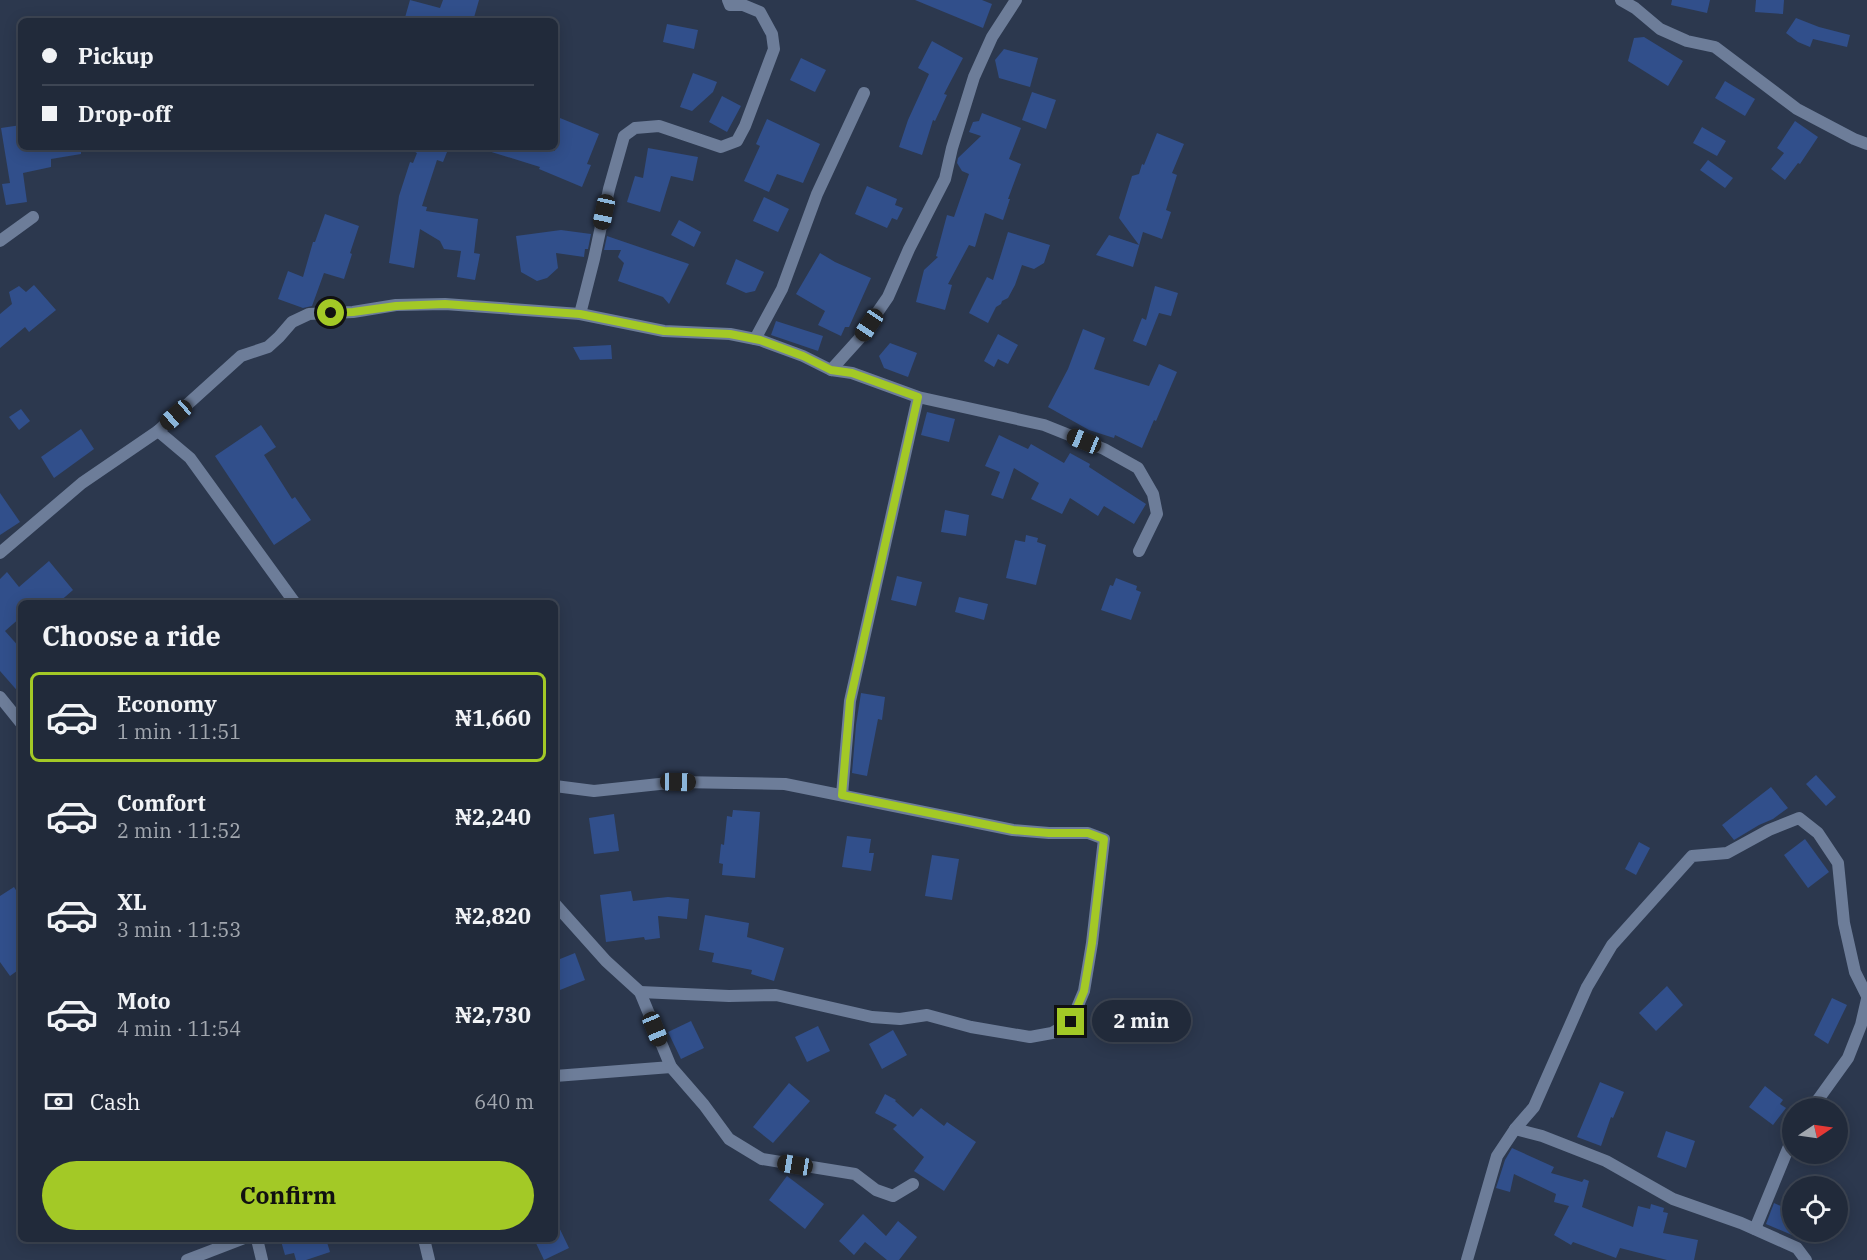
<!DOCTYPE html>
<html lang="en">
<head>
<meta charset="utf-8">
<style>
	:root { --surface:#212a3a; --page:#2d3645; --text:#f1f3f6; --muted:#a2a7af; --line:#3e4654; --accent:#a3c926 }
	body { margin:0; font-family:"IBM Plex Serif",serif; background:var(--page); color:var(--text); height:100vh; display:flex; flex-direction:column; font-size:22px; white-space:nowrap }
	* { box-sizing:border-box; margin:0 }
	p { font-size:20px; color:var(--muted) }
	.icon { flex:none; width:33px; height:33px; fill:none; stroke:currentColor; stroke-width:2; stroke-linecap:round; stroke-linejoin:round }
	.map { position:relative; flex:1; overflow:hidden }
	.drawer { position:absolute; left:18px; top:600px; width:540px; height:642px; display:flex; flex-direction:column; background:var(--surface); border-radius:9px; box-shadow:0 3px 15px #0003,0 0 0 2px var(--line) }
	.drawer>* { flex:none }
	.banner { position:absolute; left:18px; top:18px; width:540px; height:132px; border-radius:9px; box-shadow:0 3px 15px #0003,0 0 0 2px var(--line); display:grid; align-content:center; height:132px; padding:0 24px; background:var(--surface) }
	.needle { width:39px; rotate:77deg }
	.buttons { position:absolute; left:1782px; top:1098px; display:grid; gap:12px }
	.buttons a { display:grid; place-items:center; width:66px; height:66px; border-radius:50%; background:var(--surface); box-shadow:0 3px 15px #0003,0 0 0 2px var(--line); font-size:30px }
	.end { position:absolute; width:27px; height:27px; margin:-14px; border:8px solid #a3c926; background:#111; box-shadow:0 0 0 3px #111 }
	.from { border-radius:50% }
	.bubble { position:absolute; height:42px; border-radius:21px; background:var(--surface); box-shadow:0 3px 15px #0003,0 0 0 2px var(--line); font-size:20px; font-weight:700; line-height:42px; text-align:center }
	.car { position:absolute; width:18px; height:36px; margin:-18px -9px; border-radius:8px; box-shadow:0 0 4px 2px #0007; background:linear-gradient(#222 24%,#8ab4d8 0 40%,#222 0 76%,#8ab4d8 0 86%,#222 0) }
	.banner b { display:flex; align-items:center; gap:21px; height:57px; font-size:22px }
	.banner b+b { border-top:2px solid var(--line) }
	.banner i { width:15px; height:15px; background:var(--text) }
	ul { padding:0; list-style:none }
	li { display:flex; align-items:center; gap:18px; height:90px; margin:0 12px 9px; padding:0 12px; border:3px solid transparent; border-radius:9px }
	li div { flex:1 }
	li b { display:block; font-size:22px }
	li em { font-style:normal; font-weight:700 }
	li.current { border-color:var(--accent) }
	li>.icon { width:54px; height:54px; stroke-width:1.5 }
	h2 { padding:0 24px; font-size:27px; line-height:72px }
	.pay { display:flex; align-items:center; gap:15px; height:66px; padding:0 24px; font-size:22px }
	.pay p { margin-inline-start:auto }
	.button { display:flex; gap:12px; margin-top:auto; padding:12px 24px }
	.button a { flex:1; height:69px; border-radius:36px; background:var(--accent); color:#111; font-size:24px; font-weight:700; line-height:69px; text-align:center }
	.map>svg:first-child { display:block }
</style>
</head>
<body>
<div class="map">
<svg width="1867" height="1260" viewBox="0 0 1867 1260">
	<rect width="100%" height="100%" fill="#2c384e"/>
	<!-- building -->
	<g fill="#314f8b">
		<path d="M410,0L440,8L443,0H479L473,21H404Z"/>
		<path d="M915,0H982L992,4L983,28Z"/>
		<path d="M1672,0H1710L1707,13L1671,5Z"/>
		<path d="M1756,0H1784L1783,14L1755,12Z"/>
		<path d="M1796,18L1819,27L1850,35L1847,47L1813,39L1810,47L1798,42L1786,33Z"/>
		<path d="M667,24L698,30L694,49L663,42Z"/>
		<path d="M1644,37L1683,61L1668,86L1628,61L1634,38Z"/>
		<path d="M932,41L963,58L944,94L947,95L935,121L933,120L922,155L899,147L908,120L929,74L918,68Z"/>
		<path d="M1004,49L1038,58L1030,87L999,78L995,60Z"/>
		<path d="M801,58L826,70L815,92L790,80Z"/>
		<path d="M693,73L717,82L713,92L692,111L680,107Z"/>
		<path d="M1725,81L1755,99L1745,116L1715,98Z"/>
		<path d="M1032,92L1056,100L1046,129L1022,120Z"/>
		<path d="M722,96L741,106L727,132L709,122Z"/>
		<path d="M982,113L1021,128L1009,159L1021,164L1008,199H1010L1003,220L985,213L975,247L969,245L948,284L952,285L945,310L916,302L924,270L938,257L936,256L947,215L954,217L969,174L962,171L957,163L958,158L981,136L969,132L973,122L979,121Z"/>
		<path d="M560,118L599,134L587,164L591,165L582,187L539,169L540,167L485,150V147H545L555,151V130Z"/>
		<path d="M767,119L820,144L803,183L777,174L769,192L744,181L760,146L756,144Z"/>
		<path d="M1795,121L1818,137L1800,164L1798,163L1785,180L1771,169L1784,153L1777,148Z"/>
		<path d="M21,125V147H81V154L51,159V167L23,173L27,202L6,205L2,184L10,183L1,128Z"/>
		<path d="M1702,127L1726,141L1717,156L1693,143Z"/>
		<path d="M1157,133L1184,144L1172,173L1177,175L1166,210L1171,212L1162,239L1143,232L1133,267L1096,255L1109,235L1139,245L1119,218L1132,176L1139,174L1142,164L1144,165Z"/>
		<path d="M406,147H449L443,162L437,160L422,206L427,207L426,211L478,219L474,253L480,254L475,280L457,277L461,251L444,249L440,241L420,229L414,268L389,263L399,196L410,162L413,163L417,153Z"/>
		<path d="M648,148L698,157L693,181L671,176L660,212L627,202L635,176L643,178Z"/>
		<path d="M1708,160L1733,178L1725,188L1700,170Z"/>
		<path d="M867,186L897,199L895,205L903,208L897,220L892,218L887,228L855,214Z"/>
		<path d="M764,197L789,209L778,232L753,221Z"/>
		<path d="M325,214L359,226L350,253L352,254L344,279L324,273L312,306L303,308L278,299L288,271L303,277L313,242H315Z"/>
		<path d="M679,220L701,232L694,247L671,235Z"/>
		<path d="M561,230L591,234L588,249H585L584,257L556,253L558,268L547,278L537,281L521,272L516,236Z"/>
		<path d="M1008,232L1050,245L1044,263L1034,269L1022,265L1015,285L1008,298L1002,301L1001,304L996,307L988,323L969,313L987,277L993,280Z"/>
		<path d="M607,236L689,264L669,304L663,297L618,281L624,263L618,257L621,250H604Z"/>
		<path d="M820,253L835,262L871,278L849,327H845L841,336L818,325L825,311L796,294Z"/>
		<path d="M736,259L764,272L755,291L746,293L726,284Z"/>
		<path d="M34,285L56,310L29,332L25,327L0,348V314L12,304L9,292L19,286L26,292Z"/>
		<path d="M1155,286L1178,293L1171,316L1159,313L1146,346L1133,341L1142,318L1146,320Z"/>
		<path d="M776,321L823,336L818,351L771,335Z"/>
		<path d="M1083,329L1105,338L1094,369L1149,386L1159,364L1177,372L1156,421L1154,420L1142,448L1115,435L1114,438L1089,430L1048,407L1068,369Z"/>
		<path d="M998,334L1018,345L1008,364L998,359L994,367L984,361Z"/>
		<path d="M890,343L917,353L908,377L884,368L879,356Z"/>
		<path d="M611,345L612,359L580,360L573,347Z"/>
		<path d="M21,409L30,421L19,430L9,417Z"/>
		<path d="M927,412L955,419L949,442L921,435Z"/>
		<path d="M261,425L276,447L264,455L292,499L295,497L311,520L274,545L215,456Z"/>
		<path d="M81,429L94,449L54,478L41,457Z"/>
		<path d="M999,435L1028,449L1031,444L1064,463L1070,453L1090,464L1089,467L1146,504L1134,524L1104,506L1098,516L1070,498L1062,514L1031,499L1039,483L1014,468L1003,499L991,495L1000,472L985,466Z"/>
		<path d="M0,493L20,522L0,535Z"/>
		<path d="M945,510L969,515L966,536L941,532Z"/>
		<path d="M1026,535L1038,538L1037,542L1046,545L1036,585L1006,578L1015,540L1025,542Z"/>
		<path d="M49,561L73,590L58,603H21V617L5,631L21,649V695L0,671V579L7,572L19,587Z"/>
		<path d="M897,576L922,582L916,606L891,600Z"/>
		<path d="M1116,578L1137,586L1136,590L1141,592L1131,620L1101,610L1110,585L1113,586Z"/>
		<path d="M959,597L988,604L984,620L955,612Z"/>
		<path d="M861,693L885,697L882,720L878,719L867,776L852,773L856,725Z"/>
		<path d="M1816,775L1836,797L1826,806L1806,784Z"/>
		<path d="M1771,787L1788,808L1773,819L1759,825L1734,840L1722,825Z"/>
		<path d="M733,810L760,812L755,878L722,875L723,864L719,863L721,844L724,845L727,816L732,817Z"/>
		<path d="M614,814L619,851L594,854L589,818Z"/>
		<path d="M847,836L871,839L869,853H874L871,871L842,867Z"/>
		<path d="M1805,839L1829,872L1808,888L1784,855Z"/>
		<path d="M1639,842L1650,848L1636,875L1625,869Z"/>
		<path d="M932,855L959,859L952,900L925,896Z"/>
		<path d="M14,887L21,898V968L10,976L0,962V896Z"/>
		<path d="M631,891L633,901L668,897L689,899L687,919L658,916L660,938L645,940L644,937L606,942L600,895Z"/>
		<path d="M705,915L749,923L747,937L784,948L774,981L751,974L752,970L712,962L714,953L699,950Z"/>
		<path d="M575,953L585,980L555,992V961Z"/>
		<path d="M1667,986L1683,1005L1656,1031L1639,1013Z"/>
		<path d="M1832,998L1847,1005L1828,1044L1814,1035Z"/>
		<path d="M691,1021L704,1048L681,1059L668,1032Z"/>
		<path d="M818,1026L830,1051L807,1062L795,1037Z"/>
		<path d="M893,1030L907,1055L882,1069L869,1044Z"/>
		<path d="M1600,1082L1624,1092L1613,1118L1611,1117L1601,1146L1577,1137Z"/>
		<path d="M789,1083L810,1101L773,1143L753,1127Z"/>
		<path d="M1765,1086L1783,1100L1780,1104L1786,1108L1773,1125L1749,1107Z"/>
		<path d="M885,1094L896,1100L895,1101L913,1117L921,1108L944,1126L947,1122L976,1142L944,1191L914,1171L924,1157L893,1129L897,1125L875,1113Z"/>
		<path d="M1666,1131L1695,1141L1686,1168L1657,1157Z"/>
		<path d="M1512,1148L1554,1167L1551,1173L1582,1182L1584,1179L1589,1181L1582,1207L1633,1227L1638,1206L1650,1209L1651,1204L1664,1208L1663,1212L1668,1213L1663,1233L1698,1240L1694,1260H1667L1620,1248L1616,1258L1573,1242L1571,1245L1554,1235L1569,1206L1554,1202L1556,1194L1514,1174L1510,1192L1496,1188L1505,1160Z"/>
		<path d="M787,1176L824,1204L805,1229L769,1200Z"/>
		<path d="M1774,1203L1792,1211V1235L1766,1224Z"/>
		<path d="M863,1214L886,1236L898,1221L917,1237L899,1260H887L865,1242L854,1255L839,1241Z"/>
		<path d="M555,1219L569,1248L544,1260L534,1239H555Z"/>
		<path d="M290,1239H326L330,1252L306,1260H296L294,1253L285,1255L281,1241Z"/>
	</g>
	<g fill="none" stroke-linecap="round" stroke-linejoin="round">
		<!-- minor -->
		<g stroke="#6d7d99" stroke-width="12">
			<path d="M1621,0L1635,8L1660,29L1687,41L1715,47L1797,109L1854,139L1867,144"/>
			<path d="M0,241L33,217"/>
			<path d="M580,314L594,259L609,189L624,136L635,128L659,126L721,147L737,141L745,126L774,49L772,34L760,12L743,5H730L728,0"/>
			<path d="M755,339L782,289L817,194L864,93"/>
			<path d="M831,370L852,373L918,397L1044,425L1104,449L1138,468L1153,494L1157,514L1139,551"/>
			<path d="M158,431L241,356L268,347L279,337L292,322L309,314L353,312L396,305L445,304L580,314L664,331L730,334L760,340L803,356L831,370L859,339L888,297L909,249L945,179L952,148L974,77L992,37L1016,0"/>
			<path d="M0,553L82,483L158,431L190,458L295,603"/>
			<path d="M0,697L21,723"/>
			<path d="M555,786L594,791L678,782L785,784L1013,830L1049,833H1088L1104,839L1092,943L1084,991L1071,1022L1052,1033L1030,1037L971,1027L927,1015L900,1019L872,1017L776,995L729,996L640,992"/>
			<path d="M842,795L850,701L918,397"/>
			<path d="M555,904L606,961L640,992L671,1067L555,1076"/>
			<path d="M671,1067L704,1105L729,1139L762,1159L855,1174L876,1190L893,1196L913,1184"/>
			<path d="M1812,1108L1848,1058L1861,1025L1867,999"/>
			<path d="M1515,1129L1542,1136L1606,1161L1673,1199L1741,1223L1797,1248L1806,1260"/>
			<path d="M1755,1229L1792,1139"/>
			<path d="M257,1239L262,1260"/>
			<path d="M424,1239L429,1260"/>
			<path d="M187,1260L242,1239"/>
			<path d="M1467,1260L1497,1156L1515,1129L1534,1107L1587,987L1612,945L1692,856L1727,853L1769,830L1799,818L1818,833L1838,863L1844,923L1855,972L1867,996"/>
		</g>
	</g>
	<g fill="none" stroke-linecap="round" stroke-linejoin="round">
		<!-- route -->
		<path stroke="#a3c926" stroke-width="8" d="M331,313L353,312L396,306L445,304L580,314L664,331L730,334L760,340L803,356L831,370L852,373L918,397L850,701L842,795L1013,830L1049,833H1088L1104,839L1092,943L1084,991L1071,1022"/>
	</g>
</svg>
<div class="buttons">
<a><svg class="needle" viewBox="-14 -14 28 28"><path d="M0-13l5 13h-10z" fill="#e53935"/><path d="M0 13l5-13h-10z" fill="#a2a7af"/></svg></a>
<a><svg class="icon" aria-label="locate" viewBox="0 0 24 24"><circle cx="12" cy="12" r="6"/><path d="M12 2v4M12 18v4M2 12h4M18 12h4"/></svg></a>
</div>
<i class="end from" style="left:331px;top:313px"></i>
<i class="end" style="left:1071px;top:1022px"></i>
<div class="bubble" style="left:1092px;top:1000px;width:99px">2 min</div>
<i class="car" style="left:604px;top:212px;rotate:192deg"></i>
<i class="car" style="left:869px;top:325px;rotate:214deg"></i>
<i class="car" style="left:176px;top:415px;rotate:229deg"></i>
<i class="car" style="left:1084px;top:441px;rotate:292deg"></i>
<i class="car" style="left:678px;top:782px;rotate:91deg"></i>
<i class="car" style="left:655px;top:1029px;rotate:158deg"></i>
<i class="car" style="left:795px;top:1165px;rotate:279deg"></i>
<div class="banner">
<b><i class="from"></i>Pickup</b>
<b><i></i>Drop-off</b>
</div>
<section class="drawer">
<h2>Choose a ride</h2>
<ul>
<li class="current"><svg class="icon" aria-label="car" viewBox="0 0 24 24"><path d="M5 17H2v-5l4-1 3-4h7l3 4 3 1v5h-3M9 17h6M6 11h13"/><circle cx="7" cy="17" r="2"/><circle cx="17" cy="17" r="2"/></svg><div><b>Economy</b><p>1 min · 11:51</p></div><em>₦1,660</em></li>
<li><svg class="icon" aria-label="car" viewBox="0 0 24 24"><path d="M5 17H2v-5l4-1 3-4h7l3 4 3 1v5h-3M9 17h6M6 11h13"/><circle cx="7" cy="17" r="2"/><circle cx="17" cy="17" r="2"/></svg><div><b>Comfort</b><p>2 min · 11:52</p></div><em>₦2,240</em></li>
<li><svg class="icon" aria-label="car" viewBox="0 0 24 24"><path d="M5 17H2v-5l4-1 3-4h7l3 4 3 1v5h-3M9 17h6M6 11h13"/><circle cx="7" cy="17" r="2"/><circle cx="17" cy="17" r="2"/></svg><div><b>XL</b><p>3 min · 11:53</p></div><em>₦2,820</em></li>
<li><svg class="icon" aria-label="car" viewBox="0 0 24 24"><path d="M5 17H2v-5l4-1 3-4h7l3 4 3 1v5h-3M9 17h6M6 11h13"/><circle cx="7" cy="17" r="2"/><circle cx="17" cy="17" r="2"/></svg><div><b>Moto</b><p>4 min · 11:54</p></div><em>₦2,730</em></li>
</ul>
<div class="pay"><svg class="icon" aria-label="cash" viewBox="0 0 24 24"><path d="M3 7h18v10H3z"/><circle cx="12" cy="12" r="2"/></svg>Cash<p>640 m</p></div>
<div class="button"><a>Confirm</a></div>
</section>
</div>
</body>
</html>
